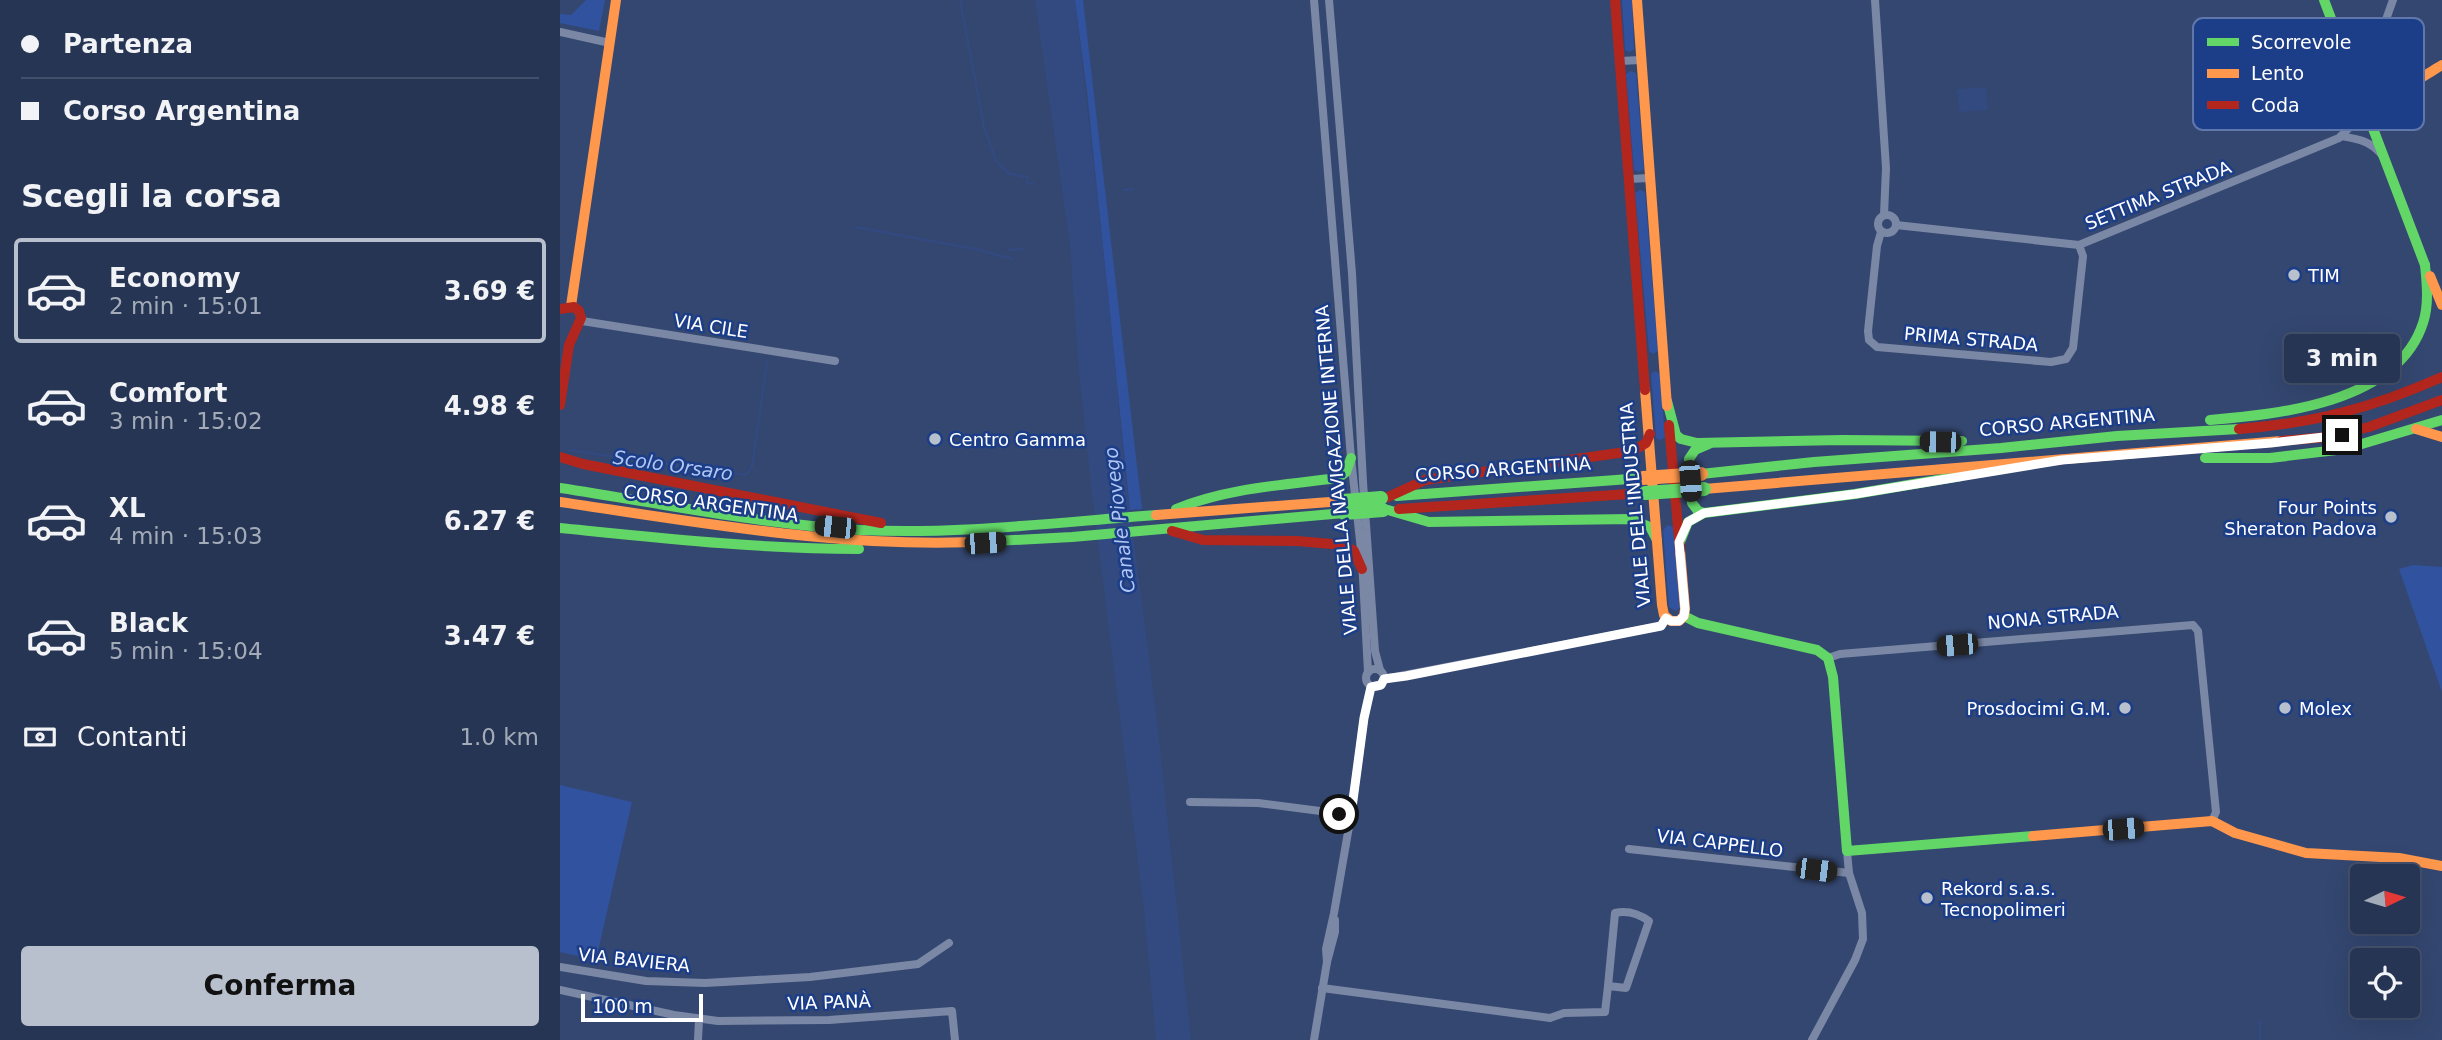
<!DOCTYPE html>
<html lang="it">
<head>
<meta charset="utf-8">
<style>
	:root { --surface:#273554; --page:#2f3d5a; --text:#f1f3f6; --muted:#a4abb8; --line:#43506b; --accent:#b8bfcd }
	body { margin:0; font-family:"DejaVu Sans",sans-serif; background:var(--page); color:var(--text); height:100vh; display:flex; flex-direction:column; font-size:26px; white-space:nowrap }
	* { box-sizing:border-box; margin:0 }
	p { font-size:23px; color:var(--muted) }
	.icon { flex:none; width:38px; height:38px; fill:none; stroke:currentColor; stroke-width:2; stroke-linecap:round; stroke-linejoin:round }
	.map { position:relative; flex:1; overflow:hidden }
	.sheet { display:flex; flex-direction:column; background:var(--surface); width:560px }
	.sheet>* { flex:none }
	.top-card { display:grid; align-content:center; height:154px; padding:0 21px; background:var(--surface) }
	.needle { width:46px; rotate:85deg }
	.fabs { position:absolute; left:1790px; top:864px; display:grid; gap:14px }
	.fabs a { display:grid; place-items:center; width:70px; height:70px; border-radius:7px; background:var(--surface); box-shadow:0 7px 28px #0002,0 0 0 2px var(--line); font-size:35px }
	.scale { position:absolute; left:21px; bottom:18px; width:122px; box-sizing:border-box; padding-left:7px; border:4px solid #fff; border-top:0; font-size:19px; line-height:24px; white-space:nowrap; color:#fff; -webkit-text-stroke:5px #1c3d88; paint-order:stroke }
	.end { position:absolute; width:32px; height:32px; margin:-16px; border:9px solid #fff; background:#111; box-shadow:0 0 0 4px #111 }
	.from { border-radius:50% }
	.bubble { position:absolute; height:49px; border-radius:7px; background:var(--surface); box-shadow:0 7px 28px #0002,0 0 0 2px var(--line); font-size:23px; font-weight:800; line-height:49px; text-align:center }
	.car { position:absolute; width:21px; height:42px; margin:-21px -10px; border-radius:9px; box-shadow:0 0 5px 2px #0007; background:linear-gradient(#222 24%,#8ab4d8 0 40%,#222 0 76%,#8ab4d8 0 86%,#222 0) }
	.top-card b { display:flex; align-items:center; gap:24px; height:66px; font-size:26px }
	.top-card b+b { border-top:2px solid var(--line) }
	.top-card i { width:18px; height:18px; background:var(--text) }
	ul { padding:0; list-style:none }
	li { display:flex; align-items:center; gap:21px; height:105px; margin:0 14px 10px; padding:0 7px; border:4px solid transparent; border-radius:7px }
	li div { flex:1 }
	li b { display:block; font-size:26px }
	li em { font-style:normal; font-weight:800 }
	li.current { border-color:var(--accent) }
	li>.icon { width:63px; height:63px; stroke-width:1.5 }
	h2 { padding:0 21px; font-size:32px; line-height:84px }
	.pay { display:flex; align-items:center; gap:18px; height:77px; padding:0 21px; font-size:26px }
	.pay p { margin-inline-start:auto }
	.action { display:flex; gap:14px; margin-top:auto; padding:14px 21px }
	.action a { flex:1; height:80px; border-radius:7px; background:var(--accent); color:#111; font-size:28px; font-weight:800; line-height:80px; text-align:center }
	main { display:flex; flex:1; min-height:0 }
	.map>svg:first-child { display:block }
</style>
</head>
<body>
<main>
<section class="sheet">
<div class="top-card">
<b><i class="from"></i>Partenza</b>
<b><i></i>Corso Argentina</b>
</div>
<h2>Scegli la corsa</h2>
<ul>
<li class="current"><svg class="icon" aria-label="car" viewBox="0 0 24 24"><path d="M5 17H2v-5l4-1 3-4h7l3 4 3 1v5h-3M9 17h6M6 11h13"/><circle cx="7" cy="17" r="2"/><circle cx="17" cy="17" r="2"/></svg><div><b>Economy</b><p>2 min · 15:01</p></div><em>3.69 €</em></li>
<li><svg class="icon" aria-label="car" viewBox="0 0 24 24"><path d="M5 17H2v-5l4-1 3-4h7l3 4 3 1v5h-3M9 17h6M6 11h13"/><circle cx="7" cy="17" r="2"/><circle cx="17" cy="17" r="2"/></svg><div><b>Comfort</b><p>3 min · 15:02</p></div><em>4.98 €</em></li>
<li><svg class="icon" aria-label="car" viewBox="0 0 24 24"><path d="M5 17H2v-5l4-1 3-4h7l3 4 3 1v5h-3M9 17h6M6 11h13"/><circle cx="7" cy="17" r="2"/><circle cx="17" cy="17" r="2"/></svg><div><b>XL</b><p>4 min · 15:03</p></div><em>6.27 €</em></li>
<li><svg class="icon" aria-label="car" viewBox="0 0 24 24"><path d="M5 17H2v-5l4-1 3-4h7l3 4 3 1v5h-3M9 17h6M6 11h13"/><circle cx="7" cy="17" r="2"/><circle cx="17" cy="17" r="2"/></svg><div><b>Black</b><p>5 min · 15:04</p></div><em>3.47 €</em></li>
</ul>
<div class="pay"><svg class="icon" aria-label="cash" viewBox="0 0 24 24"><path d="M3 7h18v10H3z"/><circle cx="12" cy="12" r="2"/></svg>Contanti<p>1.0 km</p></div>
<div class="action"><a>Conferma</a></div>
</section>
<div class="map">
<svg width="1882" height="1040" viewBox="0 0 1882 1040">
	<rect width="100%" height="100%" fill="#344770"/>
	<!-- green -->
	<g fill="#30529f">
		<path d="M26,0H45L39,31L0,23V14L11,15Z"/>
		<path d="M515,0H523L582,509L570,510L527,92Z"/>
		<path d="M1062,0H1072L1074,49L1070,52L1065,50Z"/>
		<path d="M1071,71L1076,73L1084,169L1079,172L1074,170L1066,74Z"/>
		<path d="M1080,190L1085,192L1098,351L1093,354L1089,351L1075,193Z"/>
		<path d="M1095,371L1100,374L1105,437L1101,440L1096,438L1091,374Z"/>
		<path d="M1107,525L1113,527L1121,606L1116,611L1109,607L1103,531Z"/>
		<path d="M1853,565L1882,567V692L1839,569Z"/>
		<path d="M0,785L72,802L36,960L0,952Z"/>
	</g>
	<!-- water -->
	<g fill="#324a80">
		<path d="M475,0H515L548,292L565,471L597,721L631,1040H596L584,910L532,493L519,374L510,245Z"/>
		<path d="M1426,87L1428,110L1399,112L1397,89Z"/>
	</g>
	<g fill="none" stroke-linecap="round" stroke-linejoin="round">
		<!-- stream -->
		<g stroke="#324a80" stroke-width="2.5">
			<path d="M400,0L424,127L436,161L448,173L467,177L468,184L473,183"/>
			<path d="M564,190L573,189"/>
			<path d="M295,227L415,249L453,259"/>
			<path d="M449,250L463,249"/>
			<path d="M9,450L186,475L192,467L207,362"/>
			<path d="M1700,1020V1040"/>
		</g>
		<!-- street -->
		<g stroke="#7b88a5" stroke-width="8">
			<path d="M754,0L791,458L802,559L808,672"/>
			<path d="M769,0L792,273L803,482L815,651L820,670"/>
			<path d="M1315,0L1326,168L1324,215"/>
			<path d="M0,32L50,43"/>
			<path d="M1819,39L1833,0"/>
			<path d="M1060,61L1080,60"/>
			<path d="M1781,136C1798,139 1810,141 1821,154"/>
			<path d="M1069,179L1089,178"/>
			<circle cx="1327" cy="224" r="9"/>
			<path d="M1336,225L1519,245L1779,138C1792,126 1800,117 1800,99"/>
			<path d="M1321,232L1317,246L1308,331L1309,340L1317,347L1491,362L1506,359L1513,348L1523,256L1519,245"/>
			<path d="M22,321L275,361"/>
			<path d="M1268,658L1280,654L1633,625L1638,631L1656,812L1652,821"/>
			<circle cx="815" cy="678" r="9"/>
			<path d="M824,679L1101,626L1106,618"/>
			<path d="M630,802L698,803L791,815"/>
			<path d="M1069,849L1289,873"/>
			<path d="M767,962L766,949L774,913L791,815L804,718L811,687"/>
			<path d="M0,967L86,981L145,983L250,977L358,964L389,943"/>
			<path d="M762,988L990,1018L1004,1013L1045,1012L1048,986L1066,988L1089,921C1079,914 1067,910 1055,913L1048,986"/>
			<path d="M0,990L114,1015L158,1021L269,1020L392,1011L395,1040"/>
			<path d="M138,1040L139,1019"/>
			<path d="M754,1040L767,962L775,932V920"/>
			<path d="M1252,1040L1295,960L1303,939L1302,913L1289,873L1287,851"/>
		</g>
		<!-- fast -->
		<g stroke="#63d668" stroke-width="10">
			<path d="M1764,0L1865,265"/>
			<path d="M1107,401L1116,435L1121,439L1137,443L1282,440L1402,441"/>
			<path d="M1650,420C1720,414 1837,403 1863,323C1869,305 1867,284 1865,265"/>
			<path d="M1645,458H1710L1785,449L1882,420"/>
			<path d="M1141,474L1254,462L1441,448L1557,436L1679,429"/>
			<path d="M0,488C99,503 199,524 300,530C396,535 500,522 596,515"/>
			<path d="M837,496L1083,478"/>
			<path d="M616,509C667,488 724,485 778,478L786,472L791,458"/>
			<path d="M828,510L869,522L1071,519L1090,527L1097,540"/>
			<path d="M1144,513L1138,511L1132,503L1129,459L1135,450L1149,444"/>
			<path d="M0,528C100,538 199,549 299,549"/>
			<path d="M435,541L512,537L784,513"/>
			<path d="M1120,542L1128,522L1144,513L1295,494L1401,476"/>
			<path d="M1124,616L1138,623L1257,650L1268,658L1273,677L1287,851L1473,836"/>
		</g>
		<!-- slow -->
		<g stroke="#ff974d" stroke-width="10">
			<path d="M1077,0L1107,406"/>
			<path d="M1792,63C1827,104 1842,89 1882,65"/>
			<path d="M1870,276L1882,305"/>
			<path d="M11,306L56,0"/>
			<path d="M1085,390L1102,605L1104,615L1111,621H1119L1124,616L1125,609L1120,550"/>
			<path d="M1856,429L1882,437"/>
			<path d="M1144,489L1721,441"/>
			<path d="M0,502C144,523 289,550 435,541"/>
			<path d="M596,515L783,501"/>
			<path d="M1473,836L1652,821L1675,833L1746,853L1839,858L1882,866"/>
		</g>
		<!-- jam -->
		<g stroke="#b3261e" stroke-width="10">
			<path d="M1055,0L1085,390"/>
			<path d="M0,309L14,307L19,311L21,318L9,345L0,405"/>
			<path d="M1109,425L1120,550"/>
			<path d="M1679,429C1755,423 1812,408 1882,377"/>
			<path d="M1721,441L1767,437L1809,427L1882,400"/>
			<path d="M0,457L23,464L321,523"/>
			<path d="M828,497L865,480L1073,451L1086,443L1090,434"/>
			<path d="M839,509L1085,493"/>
			<path d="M612,531L643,540L737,541L783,545L794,551L802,569"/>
		</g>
		<!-- fast-bridge -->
		<g stroke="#63d668" stroke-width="14">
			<path d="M1085,493L1144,489"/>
			<path d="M783,501L821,498"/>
			<path d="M784,513L823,510"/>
		</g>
		<!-- slow-bridge -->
		<path stroke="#ff974d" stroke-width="14" d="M1083,478L1141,474"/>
	</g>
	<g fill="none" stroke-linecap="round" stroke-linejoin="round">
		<!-- route -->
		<path stroke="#fff" stroke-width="9" d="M779,814L791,815L804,718L811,687L821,685L824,679L846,676L1101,626L1106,618L1111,621H1119L1124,616L1125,609L1119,542L1128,522L1144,513L1295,494L1502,460L1711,443L1782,435"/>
	</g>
	<!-- markers -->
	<g fill="#b8bfcd" stroke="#1c3d88" stroke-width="2.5">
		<circle cx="1734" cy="275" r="7"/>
		<circle cx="375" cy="439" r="7"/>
		<circle cx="1831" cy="517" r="7"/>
		<circle cx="1565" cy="708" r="7"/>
		<circle cx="1725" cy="708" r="7"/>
		<circle cx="1367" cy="898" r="7"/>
	</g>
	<g text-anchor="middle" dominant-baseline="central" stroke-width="5" stroke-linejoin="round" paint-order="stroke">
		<!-- street labels -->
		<g font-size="18" fill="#fff" stroke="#1c3d88">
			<text transform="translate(1598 195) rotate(-22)">SETTIMA STRADA</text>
			<text transform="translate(151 326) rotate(9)">VIA CILE</text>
			<text transform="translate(1411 339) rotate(5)">PRIMA STRADA</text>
			<text transform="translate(1507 422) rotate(-5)">CORSO ARGENTINA</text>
			<text transform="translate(943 469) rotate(-4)">CORSO ARGENTINA</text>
			<text transform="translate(776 470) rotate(-95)">VIALE DELLA NAVIGAZIONE INTERNA</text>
			<text transform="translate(151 503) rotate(8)">CORSO ARGENTINA</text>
			<text transform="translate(1075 505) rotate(-95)">VIALE DELL'INDUSTRIA</text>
			<text transform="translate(1493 617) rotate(-5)">NONA STRADA</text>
			<text transform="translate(1160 843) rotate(7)">VIA CAPPELLO</text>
			<text transform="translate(74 960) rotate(6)">VIA BAVIERA</text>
			<text transform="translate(269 1002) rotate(-2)">VIA PANÀ</text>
		</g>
		<!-- poi labels -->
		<g font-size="18" fill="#fff" stroke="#1c3d88" text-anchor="start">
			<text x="1748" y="275">TIM</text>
			<text x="389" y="439">Centro Gamma</text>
			<text x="1817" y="507" text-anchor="end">Four Points<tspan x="1817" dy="21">Sheraton Padova</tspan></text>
			<text x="1551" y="708" text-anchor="end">Prosdocimi G.M.</text>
			<text x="1739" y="708">Molex</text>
			<text x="1381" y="888">Rekord s.a.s.<tspan x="1381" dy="21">Tecnopolimeri</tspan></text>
		</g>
		<!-- water labels -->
		<g font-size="19" font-style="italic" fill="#b0c6f3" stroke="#1c3d88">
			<text transform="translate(113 465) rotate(8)">Scolo Orsaro</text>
			<text transform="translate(559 520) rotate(-97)">Canale Piovego</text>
		</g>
	</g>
	<!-- legend -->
	<rect x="1633" y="18" width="231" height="112" rx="10" fill="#1c3d88" stroke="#6077ac" stroke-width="2"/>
	<rect x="1647" y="38" width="32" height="8" fill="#63d668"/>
	<rect x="1647" y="69" width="32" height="9" fill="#ff974d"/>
	<rect x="1647" y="101" width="32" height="8" fill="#b3261e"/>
	<g font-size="19" fill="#fff">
		<text x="1691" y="49">Scorrevole</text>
		<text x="1691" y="80">Lento</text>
		<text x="1691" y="112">Coda</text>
	</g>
</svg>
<div class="fabs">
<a><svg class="needle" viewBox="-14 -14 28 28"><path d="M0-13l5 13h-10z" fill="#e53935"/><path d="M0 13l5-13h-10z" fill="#a4abb8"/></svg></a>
<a><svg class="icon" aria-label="locate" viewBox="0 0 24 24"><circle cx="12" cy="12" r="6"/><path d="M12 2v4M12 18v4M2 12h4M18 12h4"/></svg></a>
</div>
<div class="scale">100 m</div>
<i class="end from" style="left:779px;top:814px"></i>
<i class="end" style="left:1782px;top:435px"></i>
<div class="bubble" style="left:1724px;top:334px;width:116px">3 min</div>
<i class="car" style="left:1380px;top:442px;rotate:271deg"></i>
<i class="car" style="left:1130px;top:481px;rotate:176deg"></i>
<i class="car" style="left:275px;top:527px;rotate:276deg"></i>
<i class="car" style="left:425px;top:543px;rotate:86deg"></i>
<i class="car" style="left:1397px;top:645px;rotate:265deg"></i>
<i class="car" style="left:1563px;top:829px;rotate:85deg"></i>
<i class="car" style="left:1256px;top:870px;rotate:97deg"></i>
</div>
</main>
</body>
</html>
